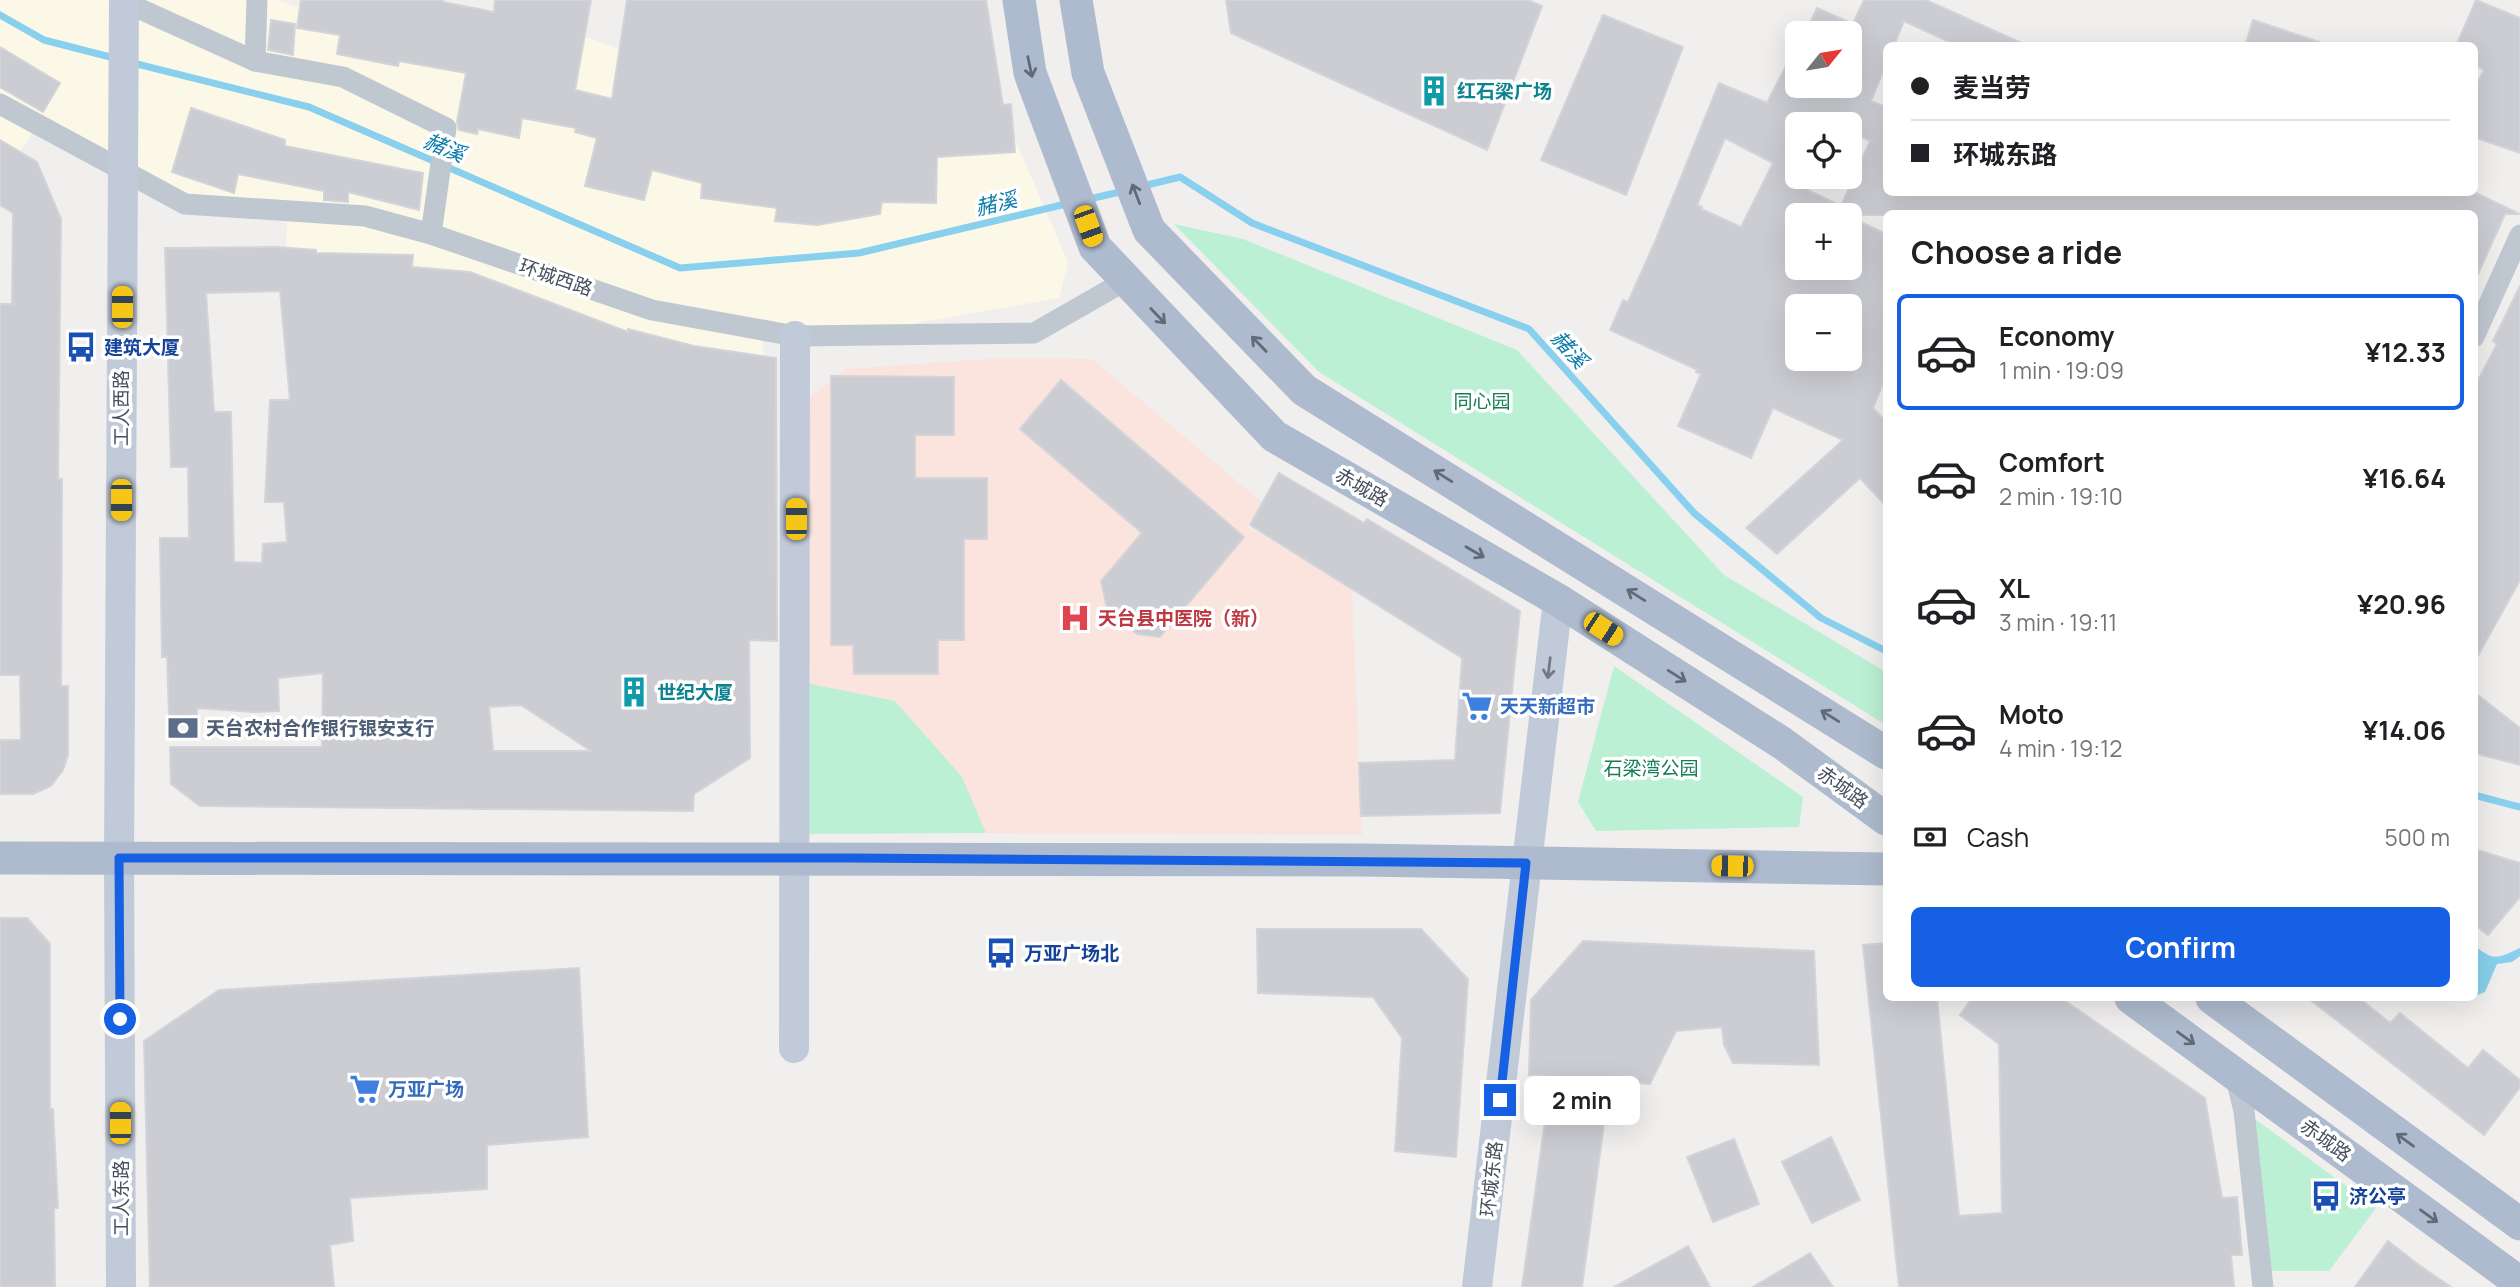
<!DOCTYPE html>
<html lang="en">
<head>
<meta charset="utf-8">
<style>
	:root { --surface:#fff; --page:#f2f2f2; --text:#202124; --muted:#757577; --line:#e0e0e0; --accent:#1660e3 }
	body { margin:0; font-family:Manrope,"Noto Sans SC",sans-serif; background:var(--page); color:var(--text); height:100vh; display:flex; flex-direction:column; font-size:26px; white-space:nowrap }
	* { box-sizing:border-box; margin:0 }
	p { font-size:23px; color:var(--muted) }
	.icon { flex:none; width:38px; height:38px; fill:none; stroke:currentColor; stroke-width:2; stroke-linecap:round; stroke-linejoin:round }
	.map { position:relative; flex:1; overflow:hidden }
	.drawer { position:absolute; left:1883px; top:210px; width:595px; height:791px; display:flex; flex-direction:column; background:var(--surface); border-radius:10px; box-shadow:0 7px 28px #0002 }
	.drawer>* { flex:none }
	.banner { position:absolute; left:1883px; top:42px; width:595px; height:154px; border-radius:10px; box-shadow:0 7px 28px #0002; display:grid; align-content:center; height:154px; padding:0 28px; background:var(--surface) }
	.needle { width:46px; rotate:60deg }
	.controls { position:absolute; left:1785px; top:21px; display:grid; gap:14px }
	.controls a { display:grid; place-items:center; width:77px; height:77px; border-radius:10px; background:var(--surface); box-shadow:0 7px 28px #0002; font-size:35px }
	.end { position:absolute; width:32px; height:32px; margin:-16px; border:9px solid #1660e3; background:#fff; box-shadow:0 0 0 4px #fff }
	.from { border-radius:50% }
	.bubble { position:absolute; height:49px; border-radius:10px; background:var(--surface); box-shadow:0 7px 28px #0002; font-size:23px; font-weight:700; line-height:49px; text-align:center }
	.car { position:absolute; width:21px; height:42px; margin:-21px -10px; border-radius:9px; box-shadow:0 0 5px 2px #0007; background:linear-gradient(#f5c518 24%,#345 0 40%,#f5c518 0 76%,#345 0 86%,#f5c518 0) }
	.banner b { display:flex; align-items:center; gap:24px; height:66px; font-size:26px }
	.banner b+b { border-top:2px solid var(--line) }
	.banner i { width:18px; height:18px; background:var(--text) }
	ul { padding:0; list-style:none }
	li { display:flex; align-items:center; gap:21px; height:116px; margin:0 14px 10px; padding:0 14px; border:4px solid transparent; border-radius:10px }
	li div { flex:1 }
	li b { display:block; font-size:26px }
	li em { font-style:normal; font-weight:700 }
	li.current { border-color:var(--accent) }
	li>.icon { width:63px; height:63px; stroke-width:1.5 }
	h2 { padding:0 28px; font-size:32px; line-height:84px }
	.pay { display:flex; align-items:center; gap:18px; height:77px; padding:0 28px; font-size:26px }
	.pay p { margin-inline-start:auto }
	.button { display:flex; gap:14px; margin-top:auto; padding:14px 28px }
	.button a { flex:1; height:80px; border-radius:10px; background:var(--accent); color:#fff; font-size:28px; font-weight:700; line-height:80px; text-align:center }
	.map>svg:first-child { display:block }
</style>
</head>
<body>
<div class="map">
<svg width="2520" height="1287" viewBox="0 0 2520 1287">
	<rect width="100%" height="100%" fill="#f1eeee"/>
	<!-- commercial -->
	<path fill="#fcf8e7" d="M0,0H276L294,6L407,22L500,8L629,52L1006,119L1068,262L1059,298L848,335L762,340L768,378L430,325L281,317L288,213L170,192L40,122L0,181Z"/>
	<!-- medical -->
	<path fill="#fbe3de" d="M1002,358L1092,359L1264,504L1246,526L1352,586L1362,835L986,833L962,777L796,681L800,406L845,369Z"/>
	<!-- green -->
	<g fill="#bcf0d4">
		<path d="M1174,224L1243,239L1517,350L1724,575L1886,672V725L1319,372Z"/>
		<path d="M1614,666L1803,797L1799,827L1596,831L1578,802Z"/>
		<path d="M796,681L895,701L962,777L986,833L796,834Z"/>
		<path d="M2244,1111L2376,1208L2329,1271H2261Z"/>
	</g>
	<!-- water -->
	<path fill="#88d0ed" d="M2475,946C2495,962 2498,958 2520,948V956L2512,962L2497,964L2485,992L2475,996Z"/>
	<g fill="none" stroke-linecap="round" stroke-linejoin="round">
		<!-- stream -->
		<g stroke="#88d0ed" stroke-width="7">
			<path d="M0,15L44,40L118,59"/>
			<path d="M129,62L309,107L680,268L859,253L1070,203"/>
			<path d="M1143,186L1180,177L1252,223L1529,329L1694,513L1821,618L1886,651"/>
			<path d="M1085,200L1124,191"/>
			<path d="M2474,795L2520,807"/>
		</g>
	</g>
	<!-- building -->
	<g fill="#cbcdd3" stroke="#d2d4da" stroke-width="2" fill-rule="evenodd">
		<path d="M301,0H443V2L494,12L495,0H591L575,90L612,99L627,0H986L1003,105L1011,104L1015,152L937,157L936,203L882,202L880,214L817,225L775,221L777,208L701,198L702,183L652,170L644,200L585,186L597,138L575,132L576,128L522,118L519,138L478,129L477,134L459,130L457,122L466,73L399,61L398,66L337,54L340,35L297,28Z"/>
		<path d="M1226,0H1528L1542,6L1487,150L1231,33Z"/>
		<path d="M1864,0H1926L2028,46H1958L1904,21L1894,46H1886V64L1871,101L1885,107L1886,103V192H2474L2520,214H2505L2474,283V214L1797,215V268H1850V217L1886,234V376L1873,408L1886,422V506L1860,478L1777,554L1746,528L1843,440L1773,408L1751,458L1678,426L1701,374L1696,372L1698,370L1610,330L1623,300L1628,302L1654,244L1719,83L1767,103L1797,44V86H1850V33H1805L1817,8L1853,24ZM1797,124H1850V131L1870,141L1841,206L1797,185ZM1725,138L1773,163L1741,227L1701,209L1702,207L1697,205ZM1797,295L1823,306H1850V359H1797Z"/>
		<path d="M2476,0L2520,18V153L2474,137V89L2484,70L2474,64V46H2456Z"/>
		<path d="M1603,15L1683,47L1626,195L1541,160Z"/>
		<path d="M271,20L295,24L293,55L268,50Z"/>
		<path d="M2253,20L2319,42L2318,46H2245Z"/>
		<path d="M0,47L60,83L43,112L0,87Z"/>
		<path d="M191,108L285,140V146L423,173L419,210L348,192V202L324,200V191L238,174L234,193L172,172Z"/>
		<path d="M0,140L37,162L61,219L58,479H62L61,686H68V755L63,770L51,786L33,794H0V740H21L20,675H0V304H12L13,213L0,205Z"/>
		<path d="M276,247L316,250V253L413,255L412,267L470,272L628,332V329L694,346L776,358L777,641L749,640L750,758L694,794L693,811L200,806L171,784L170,747H322L323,673L278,678L279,711L254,712L197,708V715L169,717L167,657H162L160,538H189L188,467H171L165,248ZM280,291L290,400H270L265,502H284L287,542L263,544L262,563L234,562L231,412H214L206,293ZM521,705L591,751H493L489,707Z"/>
		<path d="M2520,286V580L2474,663V388L2497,344L2493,341Z"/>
		<path d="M831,376L954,377V435H915V478H987V539H964V640H938V674H854L853,645H831Z"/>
		<path d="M1061,380L1244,537L1160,637L1137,634L1107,608L1101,581L1142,533L1020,429Z"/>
		<path d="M1279,473L1364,523L1367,519L1520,611L1500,813L1361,816L1359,763L1455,760L1462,658L1250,525Z"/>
		<path d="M2474,692L2520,728V765L2474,753Z"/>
		<path d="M2474,849L2520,863V897L2488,935L2474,924Z"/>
		<path d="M0,918H27L50,944V1109H53L58,1208H54L55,1287H0Z"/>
		<path d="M1257,929H1421L1468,979L1456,1157L1395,1151L1402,1038L1373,997L1258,993Z"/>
		<path d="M1583,941L1814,951L1819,1065L1733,1063L1724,1045L1722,1027L1676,1031L1650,1084L1529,1075L1531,1000Z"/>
		<path d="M1886,943V998H1937L1959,1216L2002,1213L1999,1044L1960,1015L1972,998H2061L2205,1098L2222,1198L2237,1197L2242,1255H2231L2234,1287H1899L1863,945Z"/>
		<path d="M579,968L588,1137L487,1145V1189L350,1198L353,1241L330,1245L334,1287H150L144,1041L219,990Z"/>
		<path d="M2308,998H2359L2390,1023L2400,1013L2468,1068L2483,1050L2520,1080V1087L2484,1135Z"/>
		<path d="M1546,1114L1604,1123L1582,1287H1522Z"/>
		<path d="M1831,1137L1860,1200L1812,1223L1782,1162Z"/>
		<path d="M1734,1139L1759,1204L1713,1222L1687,1157Z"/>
		<path d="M2388,1241L2419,1265L2451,1287H2355Z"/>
		<path d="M1688,1246L1710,1287H1614Z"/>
		<path d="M1810,1253L1833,1287H1753Z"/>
	</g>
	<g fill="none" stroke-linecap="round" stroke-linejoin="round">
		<!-- street -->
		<g stroke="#bfc8d1" stroke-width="21">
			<path d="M120,0L255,61L343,77L446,128L431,234"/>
			<path d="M255,61L257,0"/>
			<path d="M0,104L185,204L365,216L431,234L652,310L795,336L1034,333L1125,281"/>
			<path d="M2474,337L2520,235"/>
			<path d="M2235,1074L2244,1111L2263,1287"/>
		</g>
		<!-- secondary -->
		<g stroke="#c1cad8" stroke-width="30">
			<path d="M794,1048L795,336"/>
			<path d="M121,1287L119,858L124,0"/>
			<path d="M1477,1287L1558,600"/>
		</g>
		<!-- primary -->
		<g stroke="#aebbce" stroke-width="33">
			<path d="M1019,0L1030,73L1095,247L1274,436L1558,600L1782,743L1886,819"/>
			<path d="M1076,0L1088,73L1149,230L1304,390L1886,753"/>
			<path d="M0,858L1362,860L1886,869"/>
			<path d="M2131,998L2520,1283"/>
			<path d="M2212,998L2520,1224"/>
		</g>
	</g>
	<!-- one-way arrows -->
	<defs><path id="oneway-shaft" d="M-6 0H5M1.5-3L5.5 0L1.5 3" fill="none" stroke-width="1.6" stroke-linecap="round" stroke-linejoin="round" transform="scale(1.75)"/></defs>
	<g stroke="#606b78">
		<use href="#oneway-shaft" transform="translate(1030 67) rotate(78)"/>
		<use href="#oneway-shaft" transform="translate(1136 194) rotate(-111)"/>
		<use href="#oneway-shaft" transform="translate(1158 316) rotate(46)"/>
		<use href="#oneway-shaft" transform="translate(1259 344) rotate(-134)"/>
		<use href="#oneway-shaft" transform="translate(1443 476) rotate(-148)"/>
		<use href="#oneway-shaft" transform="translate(1475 552) rotate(30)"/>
		<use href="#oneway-shaft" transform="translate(1636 595) rotate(-148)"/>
		<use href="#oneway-shaft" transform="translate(1677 676) rotate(32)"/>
		<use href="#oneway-shaft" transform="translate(1830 716) rotate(-148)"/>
		<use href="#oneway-shaft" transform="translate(2186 1038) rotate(36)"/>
		<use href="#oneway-shaft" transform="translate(2405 1140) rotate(-144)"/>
		<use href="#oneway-shaft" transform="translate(2429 1216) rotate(36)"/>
	</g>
	<use stroke="#717b87" href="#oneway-shaft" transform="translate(1549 668) rotate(97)"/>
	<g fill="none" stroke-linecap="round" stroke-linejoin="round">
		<!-- route -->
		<path stroke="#1660e3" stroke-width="9" d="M120,1019L119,858H850L1526,863L1500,1100"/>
	</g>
	<!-- icons -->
	<defs>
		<g id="building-bare" transform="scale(2.415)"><path d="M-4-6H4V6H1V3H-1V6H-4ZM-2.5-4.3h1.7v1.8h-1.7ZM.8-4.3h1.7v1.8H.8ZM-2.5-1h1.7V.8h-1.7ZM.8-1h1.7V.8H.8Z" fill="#0f9aa8" stroke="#fff" stroke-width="2.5" paint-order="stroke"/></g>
		<g id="bus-bare" transform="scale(2.415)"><path d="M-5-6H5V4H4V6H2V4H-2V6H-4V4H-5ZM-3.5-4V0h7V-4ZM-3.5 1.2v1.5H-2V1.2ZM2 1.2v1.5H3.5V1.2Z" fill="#1a4fb4" stroke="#fff" stroke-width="2.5" paint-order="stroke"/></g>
		<g id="hospital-bare" transform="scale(2.415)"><path d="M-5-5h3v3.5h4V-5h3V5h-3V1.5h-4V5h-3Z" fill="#e0444e" stroke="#fff" stroke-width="2.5" paint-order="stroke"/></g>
		<g id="supermarket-bare" transform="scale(2.415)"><path d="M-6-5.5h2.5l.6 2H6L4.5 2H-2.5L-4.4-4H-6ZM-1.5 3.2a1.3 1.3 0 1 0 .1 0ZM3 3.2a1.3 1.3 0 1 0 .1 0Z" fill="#3f7fe0" stroke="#fff" stroke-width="2.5" paint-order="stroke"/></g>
		<g id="bank-bare" transform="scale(2.415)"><path d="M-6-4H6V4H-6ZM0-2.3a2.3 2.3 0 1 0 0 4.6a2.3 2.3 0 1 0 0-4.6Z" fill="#5c6f8a" stroke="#fff" stroke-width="2.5" paint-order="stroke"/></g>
	</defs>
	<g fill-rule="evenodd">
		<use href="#building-bare" x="1434" y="91"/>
		<use href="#bus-bare" x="81" y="347"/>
		<use href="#hospital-bare" x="1075" y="618"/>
		<use href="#building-bare" x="634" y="692"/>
		<use href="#supermarket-bare" x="1477" y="706"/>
		<use href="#bank-bare" x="183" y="728"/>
		<use href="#bus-bare" x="1001" y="953"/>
		<use href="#supermarket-bare" x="365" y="1089"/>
		<use href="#bus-bare" x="2326" y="1196"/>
	</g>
	<g text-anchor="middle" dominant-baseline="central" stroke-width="7" stroke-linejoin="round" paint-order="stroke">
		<!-- culture labels -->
		<g font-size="19" font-weight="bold" fill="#0d838f" stroke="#fff" text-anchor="start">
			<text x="1457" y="91">红石梁广场</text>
			<text x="657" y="692">世纪大厦</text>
		</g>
		<!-- street labels -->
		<g font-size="19" fill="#46505c" stroke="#fff">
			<text transform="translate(556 277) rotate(19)">环城西路</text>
			<text transform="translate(121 408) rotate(-90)">工人西路</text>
			<text transform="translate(1362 487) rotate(30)">赤城路</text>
			<text transform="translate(1843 787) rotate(36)">赤城路</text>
			<text transform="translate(2326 1140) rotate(36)">赤城路</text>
			<text transform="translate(1491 1179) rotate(-84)">环城东路</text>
			<text transform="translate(121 1198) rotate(-90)">工人东路</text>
		</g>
		<!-- transit labels -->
		<g font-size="19" font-weight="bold" fill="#164399" stroke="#fff" text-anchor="start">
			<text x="104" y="347">建筑大厦</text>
			<text x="1024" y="953">万亚广场北</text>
			<text x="2349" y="1196">济公亭</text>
		</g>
		<!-- park labels -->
		<g font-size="19" fill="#157f52" stroke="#fff">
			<text x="1482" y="401">同心园</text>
			<text x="1651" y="768">石梁湾公园</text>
		</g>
		<!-- health labels -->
		<g font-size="19" font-weight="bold" fill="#be3a42" stroke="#fff" text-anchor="start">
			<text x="1098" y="618">天台县中医院（新）</text>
		</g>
		<!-- shop labels -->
		<g font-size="19" font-weight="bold" fill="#366cbe" stroke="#fff" text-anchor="start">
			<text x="1500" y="706">天天新超市</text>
			<text x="388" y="1089">万亚广场</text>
		</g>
		<!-- service labels -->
		<g font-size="19" font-weight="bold" fill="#4e5e75" stroke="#fff" text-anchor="start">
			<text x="206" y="728">天台农村合作银行银安支行</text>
		</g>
		<!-- water labels -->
		<g font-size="21" font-style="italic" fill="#0a7dab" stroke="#fff">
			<text transform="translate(445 147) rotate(23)">赭溪</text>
			<text transform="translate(996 203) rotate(-13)">赭溪</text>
			<text transform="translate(1570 349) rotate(48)">赭溪</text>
		</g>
	</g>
</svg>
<div class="controls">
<a><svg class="needle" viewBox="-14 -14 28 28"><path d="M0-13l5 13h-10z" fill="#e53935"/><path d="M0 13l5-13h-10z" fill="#757577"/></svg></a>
<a><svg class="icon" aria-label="locate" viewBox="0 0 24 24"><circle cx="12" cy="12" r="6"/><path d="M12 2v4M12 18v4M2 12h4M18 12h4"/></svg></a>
<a>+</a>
<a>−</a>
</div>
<i class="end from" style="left:120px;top:1019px"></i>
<i class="end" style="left:1500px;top:1100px"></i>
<div class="bubble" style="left:1524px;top:1076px;width:116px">2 min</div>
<i class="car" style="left:1088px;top:226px;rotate:160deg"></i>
<i class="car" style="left:122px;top:307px;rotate:0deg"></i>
<i class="car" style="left:121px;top:500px;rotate:180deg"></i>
<i class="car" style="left:796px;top:519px;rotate:0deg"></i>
<i class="car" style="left:1603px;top:629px;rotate:123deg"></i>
<i class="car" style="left:1732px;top:866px;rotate:271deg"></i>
<i class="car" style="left:120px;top:1123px;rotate:0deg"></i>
<div class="banner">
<b><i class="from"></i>麦当劳</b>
<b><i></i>环城东路</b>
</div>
<section class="drawer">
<h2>Choose a ride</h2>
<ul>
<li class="current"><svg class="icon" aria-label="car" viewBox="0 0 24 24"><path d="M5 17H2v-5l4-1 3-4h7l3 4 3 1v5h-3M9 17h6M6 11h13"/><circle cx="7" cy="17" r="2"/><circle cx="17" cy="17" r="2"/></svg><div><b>Economy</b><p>1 min · 19:09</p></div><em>¥12.33</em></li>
<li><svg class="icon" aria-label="car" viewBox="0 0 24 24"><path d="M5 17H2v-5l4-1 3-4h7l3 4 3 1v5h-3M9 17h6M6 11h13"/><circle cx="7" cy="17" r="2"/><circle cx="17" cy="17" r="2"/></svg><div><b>Comfort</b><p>2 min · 19:10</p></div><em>¥16.64</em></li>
<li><svg class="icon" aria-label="car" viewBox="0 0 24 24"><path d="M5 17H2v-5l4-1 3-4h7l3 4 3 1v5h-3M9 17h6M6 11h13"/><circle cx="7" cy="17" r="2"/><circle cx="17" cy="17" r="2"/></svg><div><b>XL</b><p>3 min · 19:11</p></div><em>¥20.96</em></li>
<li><svg class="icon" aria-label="car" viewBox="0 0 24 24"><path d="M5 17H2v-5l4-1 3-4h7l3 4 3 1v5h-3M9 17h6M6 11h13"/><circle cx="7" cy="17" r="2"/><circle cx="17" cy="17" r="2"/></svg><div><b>Moto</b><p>4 min · 19:12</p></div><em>¥14.06</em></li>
</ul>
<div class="pay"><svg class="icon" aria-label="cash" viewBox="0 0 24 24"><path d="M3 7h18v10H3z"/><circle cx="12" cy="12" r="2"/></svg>Cash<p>500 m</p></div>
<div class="button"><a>Confirm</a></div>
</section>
</div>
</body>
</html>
